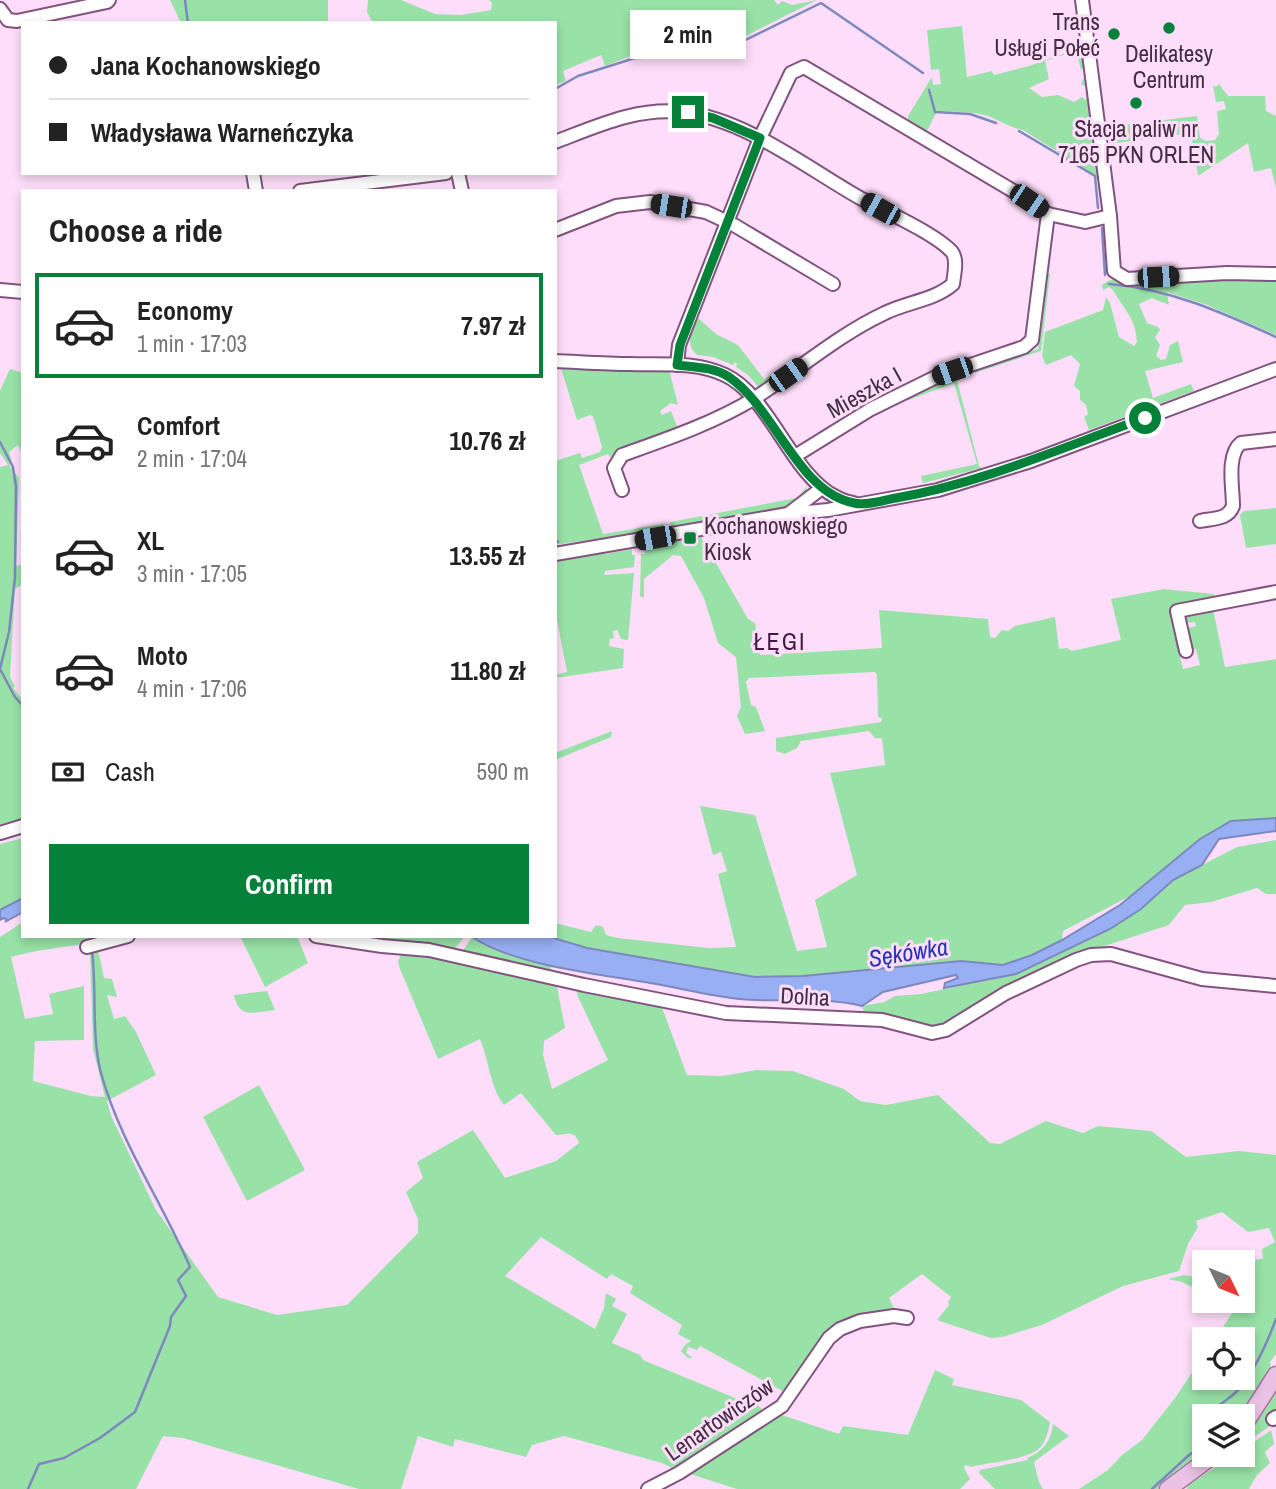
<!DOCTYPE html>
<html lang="en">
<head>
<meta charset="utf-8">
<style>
	:root { --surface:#fff; --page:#f2f2f2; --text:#222; --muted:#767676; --line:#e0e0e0; --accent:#06813a }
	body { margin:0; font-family:"Archivo Narrow",sans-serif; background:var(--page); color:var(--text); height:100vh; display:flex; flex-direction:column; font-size:26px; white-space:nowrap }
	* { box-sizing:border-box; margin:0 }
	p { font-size:23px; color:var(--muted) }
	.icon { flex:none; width:38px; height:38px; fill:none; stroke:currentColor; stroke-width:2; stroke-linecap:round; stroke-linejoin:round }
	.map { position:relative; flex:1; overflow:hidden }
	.side { position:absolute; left:21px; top:189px; width:536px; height:749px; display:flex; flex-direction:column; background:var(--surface); border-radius:0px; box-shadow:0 4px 10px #0003 }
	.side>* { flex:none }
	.top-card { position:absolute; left:21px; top:21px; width:536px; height:154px; border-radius:0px; box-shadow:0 4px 10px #0003; display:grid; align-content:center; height:154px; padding:0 28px; background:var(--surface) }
	.needle { width:46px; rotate:133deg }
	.tools { position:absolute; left:1192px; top:1250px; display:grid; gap:14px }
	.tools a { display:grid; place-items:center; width:63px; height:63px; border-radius:0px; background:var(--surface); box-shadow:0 4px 10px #0003; font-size:35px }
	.end { position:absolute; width:32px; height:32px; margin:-16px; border:9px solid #06813a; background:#fff; box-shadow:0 0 0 4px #fff }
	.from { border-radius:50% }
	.bubble { position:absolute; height:49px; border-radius:0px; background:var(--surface); box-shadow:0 4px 10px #0003; font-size:23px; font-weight:700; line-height:49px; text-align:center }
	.car { position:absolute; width:21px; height:42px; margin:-21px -10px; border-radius:9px; box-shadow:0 0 5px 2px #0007; background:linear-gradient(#222 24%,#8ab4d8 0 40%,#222 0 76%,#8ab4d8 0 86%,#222 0) }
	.top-card b { display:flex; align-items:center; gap:24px; height:66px; font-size:26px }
	.top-card b+b { border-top:2px solid var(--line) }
	.top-card i { width:18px; height:18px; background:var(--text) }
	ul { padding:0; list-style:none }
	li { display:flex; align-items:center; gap:21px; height:105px; margin:0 14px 10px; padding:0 14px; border:4px solid transparent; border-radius:0px }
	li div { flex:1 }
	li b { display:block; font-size:26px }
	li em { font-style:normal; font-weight:700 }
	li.selected { border-color:var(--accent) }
	li>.icon { width:63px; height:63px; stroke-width:1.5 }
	h2 { padding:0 28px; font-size:32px; line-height:84px }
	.pay { display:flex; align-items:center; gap:18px; height:77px; padding:0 28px; font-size:26px }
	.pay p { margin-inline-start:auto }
	.primary-button { display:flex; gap:14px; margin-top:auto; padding:14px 28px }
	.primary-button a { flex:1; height:80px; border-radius:0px; background:var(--accent); color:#fff; font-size:28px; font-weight:700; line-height:80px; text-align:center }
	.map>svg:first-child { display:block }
</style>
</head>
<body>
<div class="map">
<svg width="1276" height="1489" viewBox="0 0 1276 1489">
	<rect width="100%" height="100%" fill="#feddfa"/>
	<!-- green -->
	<g fill="#98e2a7">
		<path d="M170,0H328V23H181Z"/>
		<path d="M368,0H401L435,14L461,15L491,10L492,3L489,0H774L778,5L782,1L792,5L817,0L712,53H639L605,66L601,55L563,71L566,81L555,85V23H373L367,12Z"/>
		<path d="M962,26L967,77L992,71L994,75L1029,66L1085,46L1087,63L1081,70L1076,51L1045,61L1049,79L1029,88L1042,97L1058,95L1074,102L1082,97L1085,100L1090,92L1088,86L1081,85L1084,77L1087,78C1097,93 1100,159 1102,180H1097L1096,176L1023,130C1011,128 1001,121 988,116C972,111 954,112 937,111L927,131L908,120V116L932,77L933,85L941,84L939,69L931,70L927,30Z"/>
		<path d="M1219,84L1228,96H1265L1266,111L1276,116V189L1271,168L1254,172L1248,143L1198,176L1191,133L1109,144L1111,133L1107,127L1197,116L1200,138L1206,141L1215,140L1219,134L1217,111L1226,109L1224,101L1216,102L1213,85L1216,87Z"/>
		<path d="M1047,274H1050L1041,351L975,373L976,370L1038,349Z"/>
		<path d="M1276,276V335L1207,305L1167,292L1169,305L1152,298L1139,304L1147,323L1158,327L1160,330L1155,337L1160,345L1156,356L1161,360L1166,359L1170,345L1178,341L1183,362L1145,371L1153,398L1191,384L1194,391L1089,430L1084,417L1088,414L1086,405L1080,400V391L1074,386L1080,364L1071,355L1046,365L1042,356L1045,332L1103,310L1106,297L1110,303L1119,337L1134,346L1137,342C1136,324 1129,314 1119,300C1115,294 1115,291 1109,287L1103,290L1102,285L1108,281L1118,278Z"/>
		<path d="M698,318L716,334L738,345L764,379L774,373L781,376L761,390L748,375L736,367L737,364L735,362L733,365L713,357L697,355C685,344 690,331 698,318Z"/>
		<path d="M560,365L669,369L678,405L671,403L660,411L662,415L671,411L679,431L610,457L608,454L579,465L603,534L663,524L665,530L609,540L608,537L555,545V461L580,453L582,458L600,452L602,447L593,416L590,415L577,420Z"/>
		<path d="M10,369L23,373V457L18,445L9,452L12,462L9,465L19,478L16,566L23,564V584L15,589L10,677L15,686L13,688L23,700V823L0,830V467L8,465L0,453V391Z"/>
		<path d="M960,375L961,378L957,380L979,466L982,468L923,483L921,476L977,464L954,383L906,401L905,398Z"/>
		<path d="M807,486L806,492L791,507L672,529L670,522L797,498Z"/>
		<path d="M1276,508V544L1246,548L1240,515L1244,511Z"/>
		<path d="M701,537L748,619L755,623L760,655L882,648L879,610L988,619L990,637L995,638L1002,630L1008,631L1015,626L1055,617L1059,649L1067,648L1072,651L1121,640L1111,599L1164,589L1214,594L1215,599L1174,607L1184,651L1179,653L1183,669L1200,665L1196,649L1190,650L1186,631L1188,628L1196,626L1195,622L1186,623L1183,619L1187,613L1213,609L1225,667L1276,659V818L1231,821L1200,839L1132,895L1063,931L1062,940L1032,955L1003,965L961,961L803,976L755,977L587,948L547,936H555V923L591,932L596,925L603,927L606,935L618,938L708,948L736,947L718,874L727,871L721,852L713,855L700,806L755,815L797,951L827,947L815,900L857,875L830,773L885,765L882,738H875L869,731L801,741L797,748L785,754L776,751V738L881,722L882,718L878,717L877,675L875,672L749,678L746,682L751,705L756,707L765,731L745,734L737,716L741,707L736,657L718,643L704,598L681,556L673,555L644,579V598L640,596L641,554H645L646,547Z"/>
		<path d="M632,549V555H635L634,567L605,571L604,575L634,573L628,640L621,639L617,630L613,631L614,638L610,639L609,646L624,649L623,668L555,678V675L567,672L555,609V559L604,551L605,554Z"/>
		<path d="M612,731L611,737L555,760V753Z"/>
		<path d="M23,838V898L0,910V844Z"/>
		<path d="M1276,840V894H1266L1257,888L1211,902L1185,905L1169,925L1080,954L937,1029L865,1015L862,1006L884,1002L895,996L921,994L1016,974L1087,941L1141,909L1173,880L1237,847Z"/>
		<path d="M23,922V936H122C86,947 48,946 11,957L25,1019L53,1014L49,994L84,986V1040L35,1041L33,1081L91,1096L105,1097L93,1049L90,952L98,949L104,978L112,979L117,997L107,995L114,1019L125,1016L136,1032L156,1075L107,1101L112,1118L156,1210L218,1297L277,1315L347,1305L418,1233V1219L406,1192L423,1178L417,1162L473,1130L505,1178L556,1161L579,1143C575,1130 567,1134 556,1135L521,1093L504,1105C490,1087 489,1061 480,1039L438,1059L400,969L398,961L403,951L562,982L557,987L565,1028L544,1041L543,1055L552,1089L608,1060L578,997L575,985L660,1002L687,1075L722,1076L757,1070L793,1071L844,1089L860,1101L886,1105L938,1095L990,1143L1000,1144L1046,1121L1083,1133L1098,1126L1151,1131L1186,1157L1239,1151L1276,1155V1354L1270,1362L1271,1369L1242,1416H1204V1454L1157,1489H1079L1108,1470L1122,1455L1142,1440L1175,1398L1204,1355V1377H1242V1339H1215L1234,1310L1217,1300H1242L1243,1282H1245L1247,1263L1263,1258L1262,1249L1275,1242L1269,1228L1248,1232L1222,1212L1196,1221L1198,1227L1188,1244L1179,1271L1123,1286L1042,1325L1002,1337L991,1338L937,1320L949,1305L948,1302L951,1297L922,1274L889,1298L896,1312L847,1323L788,1394L700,1346L697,1350L688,1347L686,1353L693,1358H688L681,1351L685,1345L691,1341L678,1334L682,1325L630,1293L633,1286L611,1274L607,1279L541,1237L505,1276L595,1329L604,1308L606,1293L616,1299L612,1306L627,1314L612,1343L640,1355L643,1360L740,1400L758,1405L766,1414L678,1471L662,1463L564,1436L532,1445L526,1457L455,1439L453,1447L418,1436L401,1489H359L183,1438L163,1436L136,1489H0V937Z"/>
		<path d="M240,936H297L308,963L265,987Z"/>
		<path d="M344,936H464V937L454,950Z"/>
		<path d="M472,937L490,948L550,965L552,972L462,952Z"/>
		<path d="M267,991L275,1010C255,1012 239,1020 234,995Z"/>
		<path d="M259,1085L305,1170L247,1201L203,1117Z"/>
		<path d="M1184,1275L1204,1279V1293L1182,1282L1168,1279Z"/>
		<path d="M935,1370L954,1379L952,1385L1021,1400L1050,1422C1048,1433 1045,1445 1036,1451C1021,1460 989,1463 971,1467L965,1465L964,1468L970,1479L960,1489H737L687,1473L779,1414L839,1434L843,1426L908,1435Z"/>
		<path d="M1276,1391V1413L1266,1421L1269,1427L1243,1444V1438L1260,1418Z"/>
		<path d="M1053,1424L1069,1436L1034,1462L1039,1482L1043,1489H995L979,1473L980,1470L1028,1460L1027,1458C1043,1452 1051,1441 1053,1424Z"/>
		<path d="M1271,1430L1274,1444L1265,1452L1270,1463L1257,1475L1249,1489H1187L1188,1485L1236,1454H1242L1243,1450Z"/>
	</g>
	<!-- water -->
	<g fill="#98aff3" stroke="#7e88be" stroke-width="2">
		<path d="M1276,818V831L1219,839L1202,865L1173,880L1141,909L1110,929L1016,974L944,988L945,983L958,978L956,975L883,992L862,1006C820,996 781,1003 740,999C710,996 680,988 650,983C600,974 511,965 471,936H547L587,948L755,977L803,976L961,961L1003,965L1032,955L1062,940L1120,905L1200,839L1231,821Z"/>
		<path d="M23,898V912L5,922L7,920L4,918L0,920V910Z"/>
	</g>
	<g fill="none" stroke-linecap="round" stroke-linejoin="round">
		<!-- stream -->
		<g stroke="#7e88be" stroke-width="2.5">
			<path d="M185,0L188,23"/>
			<path d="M555,89L578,76L635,58L713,56L821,3L923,73"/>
			<path d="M929,90L935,112L970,114L996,123"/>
			<path d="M1019,131L1095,176L1098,208"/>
			<path d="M1102,228L1105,275"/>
			<path d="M1109,284C1170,289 1221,312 1276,337"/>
			<path d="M0,442L13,467L16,487L15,577L9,632L0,669L15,697L23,706"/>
			<path d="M555,539L558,542"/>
			<path d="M1212,1416C1216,1404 1227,1401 1235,1393C1253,1375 1267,1343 1276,1319"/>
			<path d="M28,1489L39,1464L64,1458L100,1438L135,1412L170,1326L171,1317L186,1296L178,1280L190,1267C162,1202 120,1142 101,1073C91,1034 97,991 92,951"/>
			<path d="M1152,1489L1189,1455L1204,1445"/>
		</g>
		<!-- minor casing -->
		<g stroke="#82537e" stroke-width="16">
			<g id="minor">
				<path d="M1082,0L1110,216L1114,271L1127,279L1227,273L1276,274"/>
				<path d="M0,9L8,20L17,21L107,2L109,0"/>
				<path d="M555,142C597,126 637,107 683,112C745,119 807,168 860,198C883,210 936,234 952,252C958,260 954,274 953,284C935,300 907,302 885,313C838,335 798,370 755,398C714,423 667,439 622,455L614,468L622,490"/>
				<path d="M253,173L256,191"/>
				<path d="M458,173L462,191"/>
				<path d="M300,191L446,173"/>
				<path d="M1048,214L1085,222L1110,216"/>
				<path d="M555,230L616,206L650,202L706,212L734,225L833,284"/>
				<path d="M0,290L23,292"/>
				<path d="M555,361C580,362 605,364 630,364C661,365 696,361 725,375C770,396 791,475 836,497C842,501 850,502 856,504"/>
				<path d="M677,365L679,345L760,138L791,73L804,67L1015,192L1048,214L1032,340L1024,347L938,376L871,409L795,456"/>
				<path d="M788,514L822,488"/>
				<path d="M1200,521C1213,518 1228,520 1233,506C1233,488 1226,455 1241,443L1276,439"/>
				<path d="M555,554L788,514L828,510L938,490L1031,461L1276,369"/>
				<path d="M1186,651L1177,611L1276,592"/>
				<path d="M0,833L23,826"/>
				<path d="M316,936L382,946L429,950L584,985L726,1013L882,1020L932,1033L946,1030L1006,993L1076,960L1091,955L1111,954L1202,979L1276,986"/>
				<path d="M87,947L128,936"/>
				<path d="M1273,1419L1276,1417"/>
				<path d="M648,1489L679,1473L782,1406L829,1338L840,1329L860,1321L894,1316L907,1318"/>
			</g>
		</g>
		<!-- major casing -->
		<g stroke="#a674a1" stroke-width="19">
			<g id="major">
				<path d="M1242,1428L1276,1375"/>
				<path d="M1168,1489L1215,1454"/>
			</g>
		</g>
		<!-- minor -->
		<use href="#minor" stroke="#fff" stroke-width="12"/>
		<!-- major -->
		<use href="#major" stroke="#e9c2e6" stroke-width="16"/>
	</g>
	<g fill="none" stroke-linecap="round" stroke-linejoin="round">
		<!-- route -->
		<path stroke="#06813a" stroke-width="9" d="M688,112L713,118L760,138L680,345L677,365C695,367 714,367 729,377C775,408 798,493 854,503C867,506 884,500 896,498C983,483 1063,447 1145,418"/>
	</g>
	<!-- markers -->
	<g fill="#06813a" stroke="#feddfa" stroke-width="2.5">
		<circle cx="1169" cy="28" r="7"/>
		<circle cx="1114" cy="34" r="7"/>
		<circle cx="1136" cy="103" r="7"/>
		<rect x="683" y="531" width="14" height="14" rx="3.5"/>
	</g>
	<g text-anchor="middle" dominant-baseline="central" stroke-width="6" stroke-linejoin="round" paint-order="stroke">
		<!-- poi labels -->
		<g font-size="23" fill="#432e41" stroke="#feddfa">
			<text x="1100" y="21" text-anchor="end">Trans<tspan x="1100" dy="26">Usługi Połeć</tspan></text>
			<text x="1169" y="53">Delikatesy<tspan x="1169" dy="26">Centrum</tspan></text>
			<text x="1136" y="128">Stacja paliw nr<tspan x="1136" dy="26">7165 PKN ORLEN</tspan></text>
			<text x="704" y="525" text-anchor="start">Kochanowskiego<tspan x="704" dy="26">Kiosk</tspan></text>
		</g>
		<!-- street labels -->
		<g font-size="23" fill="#432e41" stroke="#feddfa">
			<text transform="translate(864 392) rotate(-29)">Mieszka I</text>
			<text transform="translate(805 996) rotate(3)">Dolna</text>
			<text transform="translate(719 1419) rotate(-35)">Lenartowiczów</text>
		</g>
		<!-- neighbourhood labels -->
		<g font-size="24" letter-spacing="2" fill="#441941" stroke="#feddfa">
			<text x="780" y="641">ŁĘGI</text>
		</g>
		<!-- water labels -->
		<g font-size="24" font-style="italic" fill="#2734b5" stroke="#feddfa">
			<text transform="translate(908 952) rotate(-9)">Sękówka</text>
		</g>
	</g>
</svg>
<div class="tools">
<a><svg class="needle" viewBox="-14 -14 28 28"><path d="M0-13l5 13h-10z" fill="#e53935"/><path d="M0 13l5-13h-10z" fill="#767676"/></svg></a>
<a><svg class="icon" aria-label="locate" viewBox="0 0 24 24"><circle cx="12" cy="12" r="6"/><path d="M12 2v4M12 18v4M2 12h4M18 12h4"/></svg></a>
<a><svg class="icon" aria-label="layers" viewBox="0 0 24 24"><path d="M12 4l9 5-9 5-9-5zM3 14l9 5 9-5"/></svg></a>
</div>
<i class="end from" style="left:1145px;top:418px"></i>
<i class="end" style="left:688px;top:112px"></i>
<div class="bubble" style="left:630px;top:10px;width:116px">2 min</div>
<i class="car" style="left:1029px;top:201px;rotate:124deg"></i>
<i class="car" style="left:671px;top:206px;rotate:279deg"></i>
<i class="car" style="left:880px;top:209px;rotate:299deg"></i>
<i class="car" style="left:1158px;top:277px;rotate:87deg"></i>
<i class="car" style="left:952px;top:371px;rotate:251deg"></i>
<i class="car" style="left:788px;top:375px;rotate:55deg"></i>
<i class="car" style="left:655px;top:538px;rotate:260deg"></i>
<div class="top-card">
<b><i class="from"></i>Jana Kochanowskiego</b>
<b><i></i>Władysława Warneńczyka</b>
</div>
<section class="side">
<h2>Choose a ride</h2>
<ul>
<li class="selected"><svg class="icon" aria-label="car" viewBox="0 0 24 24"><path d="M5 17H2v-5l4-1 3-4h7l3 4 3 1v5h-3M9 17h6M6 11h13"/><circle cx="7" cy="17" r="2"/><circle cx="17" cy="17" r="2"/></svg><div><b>Economy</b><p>1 min · 17:03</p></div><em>7.97 zł</em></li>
<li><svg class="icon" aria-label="car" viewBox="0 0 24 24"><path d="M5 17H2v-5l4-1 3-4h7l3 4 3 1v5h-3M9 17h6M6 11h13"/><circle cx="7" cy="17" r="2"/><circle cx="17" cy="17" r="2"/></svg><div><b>Comfort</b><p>2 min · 17:04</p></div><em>10.76 zł</em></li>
<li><svg class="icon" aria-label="car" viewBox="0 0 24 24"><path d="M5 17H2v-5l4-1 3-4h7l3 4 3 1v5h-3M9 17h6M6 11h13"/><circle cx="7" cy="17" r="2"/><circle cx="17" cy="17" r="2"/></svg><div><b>XL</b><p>3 min · 17:05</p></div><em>13.55 zł</em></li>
<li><svg class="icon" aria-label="car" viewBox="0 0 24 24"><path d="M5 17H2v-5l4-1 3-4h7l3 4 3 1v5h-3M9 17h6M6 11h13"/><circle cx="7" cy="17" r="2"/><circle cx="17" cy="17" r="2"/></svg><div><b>Moto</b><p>4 min · 17:06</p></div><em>11.80 zł</em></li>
</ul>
<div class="pay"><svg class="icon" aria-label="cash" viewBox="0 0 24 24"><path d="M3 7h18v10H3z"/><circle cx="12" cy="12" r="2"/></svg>Cash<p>590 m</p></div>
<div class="primary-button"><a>Confirm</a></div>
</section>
</div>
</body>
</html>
